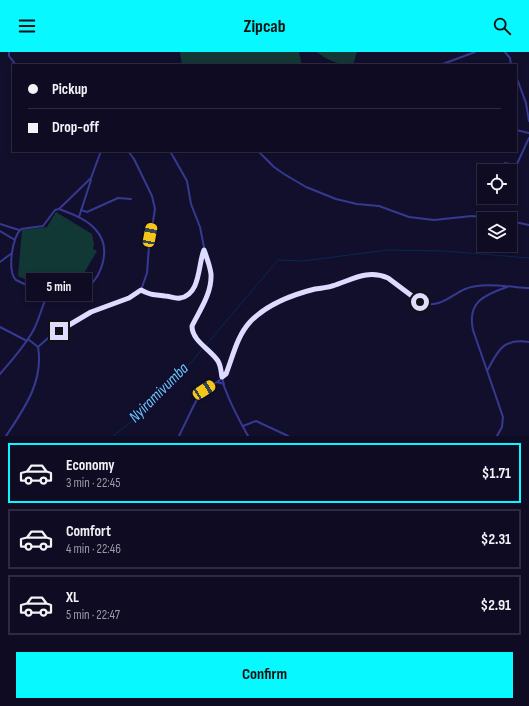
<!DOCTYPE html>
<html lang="en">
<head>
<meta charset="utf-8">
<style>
	:root { --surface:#0e0b22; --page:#1c192f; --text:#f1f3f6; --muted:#9b9ba5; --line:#2e2b40; --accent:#07f8ff }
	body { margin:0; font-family:"Sofia Sans Condensed",sans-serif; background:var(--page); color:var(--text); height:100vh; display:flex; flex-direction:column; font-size:15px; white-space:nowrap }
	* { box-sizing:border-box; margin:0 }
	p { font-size:13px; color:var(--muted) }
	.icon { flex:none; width:22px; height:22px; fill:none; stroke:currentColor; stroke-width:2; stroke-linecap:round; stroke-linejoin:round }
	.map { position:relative; height:384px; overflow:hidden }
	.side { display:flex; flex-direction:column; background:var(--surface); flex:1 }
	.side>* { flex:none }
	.banner { position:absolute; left:12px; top:12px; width:505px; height:88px; border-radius:0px; box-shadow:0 2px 6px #0003,0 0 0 1px var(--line); display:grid; align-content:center; height:88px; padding:0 16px; background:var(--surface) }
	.controls { position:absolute; left:477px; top:112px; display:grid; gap:8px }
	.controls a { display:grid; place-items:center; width:40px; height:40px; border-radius:0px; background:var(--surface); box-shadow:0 2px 6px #0003,0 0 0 1px var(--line); font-size:20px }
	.end { position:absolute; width:18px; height:18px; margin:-9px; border:5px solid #dddbff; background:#111; box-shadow:0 0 0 2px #111 }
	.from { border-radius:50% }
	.bubble { position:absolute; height:28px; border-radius:0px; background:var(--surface); box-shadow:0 2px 6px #0003,0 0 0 1px var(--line); font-size:13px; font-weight:700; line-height:28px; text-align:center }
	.car { position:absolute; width:12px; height:24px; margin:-12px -6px; border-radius:5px; box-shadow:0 0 3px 1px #0007; background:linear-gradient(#f5c518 24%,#345 0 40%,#f5c518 0 76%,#345 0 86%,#f5c518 0) }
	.banner b { display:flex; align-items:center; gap:14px; height:38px; font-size:15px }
	.banner b+b { border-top:1px solid var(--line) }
	.banner i { width:10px; height:10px; background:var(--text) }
	ul { padding:7px 0 0; list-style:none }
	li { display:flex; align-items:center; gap:12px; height:60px; margin:0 8px 6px; padding:0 8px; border:2px solid var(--line); border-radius:0px }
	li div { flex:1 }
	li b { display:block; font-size:15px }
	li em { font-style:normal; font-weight:700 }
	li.selected { border-color:var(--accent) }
	li>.icon { width:36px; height:36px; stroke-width:1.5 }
	.cta { display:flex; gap:8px; margin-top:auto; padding:8px 16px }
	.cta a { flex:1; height:46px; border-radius:0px; background:var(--accent); color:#111; font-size:16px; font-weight:700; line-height:46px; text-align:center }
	header { display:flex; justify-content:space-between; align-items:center; height:52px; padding:0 16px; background:var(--accent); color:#111; font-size:18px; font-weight:700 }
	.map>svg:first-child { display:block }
</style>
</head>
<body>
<header><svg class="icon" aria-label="menu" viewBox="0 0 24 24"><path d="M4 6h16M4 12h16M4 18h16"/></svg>Zipcab<svg class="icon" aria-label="search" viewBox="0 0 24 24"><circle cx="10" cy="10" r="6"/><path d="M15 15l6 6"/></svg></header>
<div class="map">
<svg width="529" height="384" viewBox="0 0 529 384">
	<rect width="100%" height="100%" fill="#120f2d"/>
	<!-- green -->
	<g fill="#113834">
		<path d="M180,0H299L301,9V13H182Z"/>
		<path d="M316,0H357L353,13C338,13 328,8 316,0Z"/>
		<path d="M56,160L92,182L94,192L93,197L97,199L74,238L70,236L56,242L18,224L22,178L47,175Z"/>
	</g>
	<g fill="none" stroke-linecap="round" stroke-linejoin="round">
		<!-- stream -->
		<g stroke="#082953" stroke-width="1">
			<path d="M206,293L278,208L303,209L388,198L445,199L529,206"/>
			<path d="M113,384C148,358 176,330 203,296"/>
		</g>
		<!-- street -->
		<g stroke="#363990" stroke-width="2">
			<path d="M9,0V4L16,13"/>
			<path d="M505,0L510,6L511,13"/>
			<path d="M440,13L475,0"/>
			<path d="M516,24L526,51L529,69"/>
			<path d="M516,78L529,81"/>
			<path d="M170,99L187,129L191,152L200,175L204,195L211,220L210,233L208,242L192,274C191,289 211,298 218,310C222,317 222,326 224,334C230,351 239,368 248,384"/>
			<path d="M258,99L274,115L284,122L306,135L336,147L357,152L379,154L409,165L434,168L472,164L499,167"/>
			<path d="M505,111L516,114L529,86"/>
			<path d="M81,158L87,160L118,146L131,147"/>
			<path d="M79,165L91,128"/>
			<path d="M510,169L529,173"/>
			<path d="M0,172L19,178"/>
			<path d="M0,179L15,188"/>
			<path d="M0,210L12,201"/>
			<path d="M141,238C152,244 152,242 164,244C169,244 175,247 180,246C199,244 199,212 204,199"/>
			<path d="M47,243C58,245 70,246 80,241C101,230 113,197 96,178C87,167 72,162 59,157"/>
			<path d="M0,275L27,289"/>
			<path d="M38,295L48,286L77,267L91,260L129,246L141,238L147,221L149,194L155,157L152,144L134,107L128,99"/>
			<path d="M487,319C498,299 502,286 529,290"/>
			<path d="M0,322C12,308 24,295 33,279C39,268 42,255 47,243L16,228C7,219 12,186 21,177L43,174L55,158L59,157L91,126L101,99"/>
			<path d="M217,330C220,328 224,325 226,322C235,308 235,289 246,275C263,254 289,244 314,237C320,236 326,236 332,234C352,228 366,217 388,226C398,233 412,248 423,251C440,256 450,244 465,237C482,230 510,235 529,236"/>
			<path d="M243,374L256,369L288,384"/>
			<path d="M6,384C24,357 44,329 38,295L28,287"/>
			<path d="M179,384L194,353L201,340L217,330L224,332"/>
			<path d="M497,384L502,375L503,365L473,278C467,250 484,243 507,235"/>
		</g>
	</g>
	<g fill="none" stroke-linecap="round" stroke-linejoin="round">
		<!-- route -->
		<path stroke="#dddbff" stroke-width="5" d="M59,279L91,260L129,246L141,238C152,244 153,242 165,244C170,244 175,247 180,246C201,243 198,211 204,198C207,206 210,214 211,222C212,241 200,258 192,274C192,289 210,297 218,309C221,314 221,320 222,325L226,322C233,304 237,284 250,270C267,252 291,243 315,237C320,236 327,236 332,234C352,228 367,217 388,226L420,250"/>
	</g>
	<g text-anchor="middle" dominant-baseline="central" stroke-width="4" stroke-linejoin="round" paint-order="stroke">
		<!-- water labels -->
		<g font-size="16" font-style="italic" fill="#69c4ff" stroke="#120f2d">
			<text transform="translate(159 341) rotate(-45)">Nyiramivumba</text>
		</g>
	</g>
</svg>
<div class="controls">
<a><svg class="icon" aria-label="locate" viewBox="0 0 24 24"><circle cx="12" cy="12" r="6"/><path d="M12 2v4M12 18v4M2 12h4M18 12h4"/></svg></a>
<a><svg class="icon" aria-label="layers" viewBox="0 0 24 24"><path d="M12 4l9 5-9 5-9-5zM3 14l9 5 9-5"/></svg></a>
</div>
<i class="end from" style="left:420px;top:250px"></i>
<i class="end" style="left:59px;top:279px"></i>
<div class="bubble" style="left:26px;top:221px;width:66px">5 min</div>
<i class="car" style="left:150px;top:183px;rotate:11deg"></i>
<i class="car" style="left:204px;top:338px;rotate:57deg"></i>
<div class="banner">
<b><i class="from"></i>Pickup</b>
<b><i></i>Drop-off</b>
</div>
</div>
<section class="side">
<ul>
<li class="selected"><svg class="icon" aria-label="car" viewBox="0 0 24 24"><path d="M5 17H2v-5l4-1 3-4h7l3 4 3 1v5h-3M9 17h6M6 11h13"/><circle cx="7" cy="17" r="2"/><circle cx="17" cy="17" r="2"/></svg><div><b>Economy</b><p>3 min · 22:45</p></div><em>$1.71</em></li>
<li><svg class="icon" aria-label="car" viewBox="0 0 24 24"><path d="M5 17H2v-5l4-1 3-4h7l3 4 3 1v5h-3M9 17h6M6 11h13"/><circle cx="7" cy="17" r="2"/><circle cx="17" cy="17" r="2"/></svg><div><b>Comfort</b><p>4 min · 22:46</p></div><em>$2.31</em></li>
<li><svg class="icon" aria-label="car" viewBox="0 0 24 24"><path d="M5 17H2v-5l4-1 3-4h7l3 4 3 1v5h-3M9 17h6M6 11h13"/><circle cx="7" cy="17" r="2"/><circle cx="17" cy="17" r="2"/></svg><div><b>XL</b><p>5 min · 22:47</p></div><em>$2.91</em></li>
</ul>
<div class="cta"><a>Confirm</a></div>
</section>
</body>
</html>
